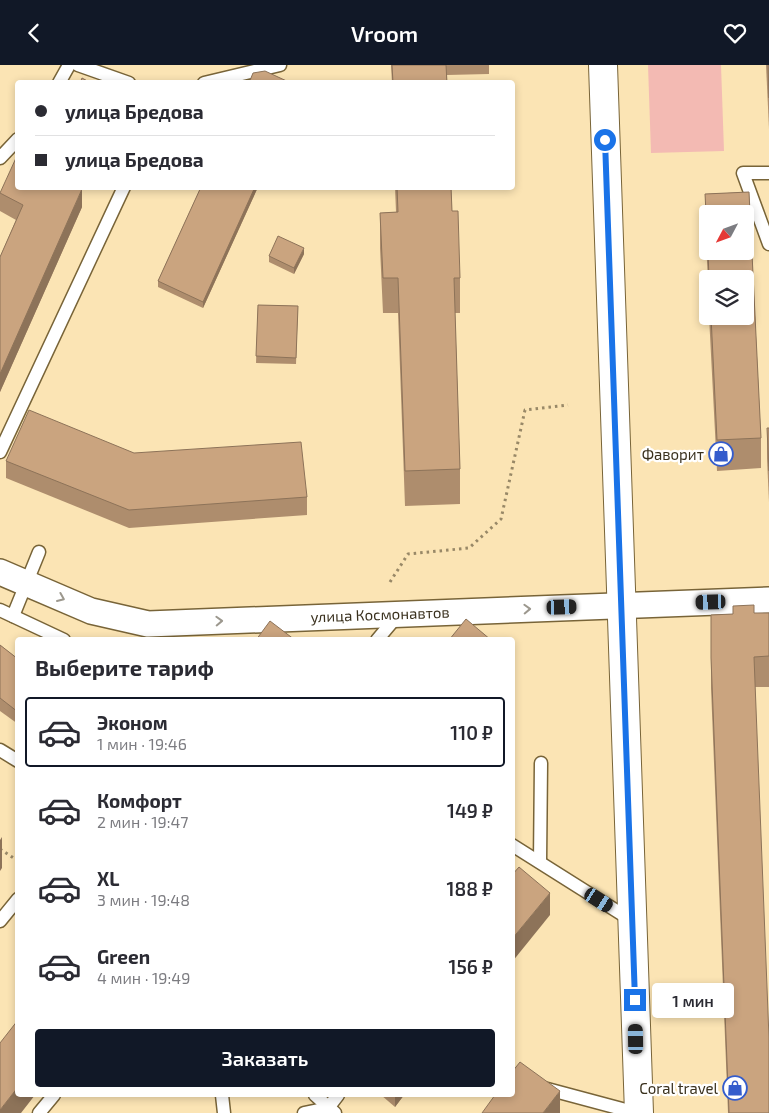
<!DOCTYPE html>
<html lang="ru">
<head>
<meta charset="utf-8">
<style>
	:root { --surface:#fff; --page:#f7f7f7; --text:#2b2b33; --muted:#7c7c81; --line:#e1e1e2; --accent:#111827 }
	body { margin:0; font-family:"Exo 2",sans-serif; background:var(--page); color:var(--text); height:100vh; display:flex; flex-direction:column; font-size:19px; white-space:nowrap }
	* { box-sizing:border-box; margin:0 }
	p { font-size:16px; color:var(--muted) }
	.icon { flex:none; width:28px; height:28px; fill:none; stroke:currentColor; stroke-width:2; stroke-linecap:round; stroke-linejoin:round }
	.map { position:relative; flex:1; overflow:hidden }
	.sheet { position:absolute; left:15px; top:572px; width:500px; height:460px; display:flex; flex-direction:column; background:var(--surface); border-radius:5px; box-shadow:0 2px 8px #0003 }
	.sheet>* { flex:none }
	.top-card { position:absolute; left:15px; top:15px; width:500px; height:110px; border-radius:5px; box-shadow:0 2px 8px #0003; display:grid; align-content:center; height:110px; padding:0 20px; background:var(--surface) }
	.needle { width:32px; rotate:229deg }
	.tools { position:absolute; left:699px; top:140px; display:grid; gap:10px }
	.tools a { display:grid; place-items:center; width:55px; height:55px; border-radius:5px; background:var(--surface); box-shadow:0 2px 8px #0003; font-size:25px }
	.end { position:absolute; width:22px; height:22px; margin:-11px; border:6px solid #1a73e8; background:#fff; box-shadow:0 0 0 2px #fff }
	.from { border-radius:50% }
	.bubble { position:absolute; height:35px; border-radius:5px; background:var(--surface); box-shadow:0 2px 8px #0003; font-size:16px; font-weight:600; line-height:35px; text-align:center }
	.car { position:absolute; width:15px; height:30px; margin:-15px -8px; border-radius:6px; box-shadow:0 0 4px 1px #0007; background:linear-gradient(#222 24%,#8ab4d8 0 40%,#222 0 76%,#8ab4d8 0 86%,#222 0) }
	.top-card b { display:flex; align-items:center; gap:18px; height:48px; font-size:19px }
	.top-card b+b { border-top:1px solid var(--line) }
	.top-card i { width:12px; height:12px; background:var(--text) }
	ul { padding:0; list-style:none }
	li { display:flex; align-items:center; gap:15px; height:70px; margin:0 10px 8px; padding:0 10px; border:2px solid transparent; border-radius:5px }
	li div { flex:1 }
	li b { display:block; font-size:19px }
	li em { font-style:normal; font-weight:600 }
	li.on { border-color:var(--accent) }
	li>.icon { width:45px; height:45px; stroke-width:1.5 }
	h2 { padding:0 20px; font-size:22px; line-height:60px }
	.action { display:flex; gap:10px; margin-top:auto; padding:10px 20px }
	.action a { flex:1; height:58px; border-radius:5px; background:var(--accent); color:#fff; font-size:20px; font-weight:600; line-height:58px; text-align:center }
	header { display:flex; justify-content:space-between; align-items:center; height:65px; padding:0 20px; background:var(--accent); color:#fff; font-size:22px; font-weight:600 }
	.map>svg:first-child { display:block }
</style>
</head>
<body>
<header><svg class="icon" aria-label="back" viewBox="0 0 24 24"><path d="M15 5l-7 7 7 7"/></svg>Vroom<svg class="icon" aria-label="heart" viewBox="0 0 24 24"><path d="M12 20l-8-8c-3-5 5-10 8-4 3-6 11-1 8 4z"/></svg></header>
<div class="map">
<svg width="769" height="1048" viewBox="0 0 769 1048">
	<rect width="100%" height="100%" fill="#fbe4b4"/>
	<!-- green -->
	<path fill="#f3bab3" d="M648,0H721L724,86L651,88Z"/>
	<g fill="none" stroke-linecap="round" stroke-linejoin="round">
		<!-- service casing -->
		<g stroke="#786438" stroke-width="15">
			<g id="service">
				<path d="M78,0L129,18"/>
				<path d="M59,18L69,0"/>
				<path d="M204,18L280,0"/>
				<path d="M0,93L18,74"/>
				<path d="M769,108H743L769,179"/>
				<path d="M0,387L124,122"/>
				<path d="M0,545L64,575"/>
				<path d="M13,551L39,487"/>
				<path d="M377,575L398,550"/>
				<path d="M0,685L18,696"/>
				<path d="M512,780L631,855"/>
				<path d="M540,797L541,698"/>
				<path d="M0,856L18,834"/>
				<path d="M512,1019L536,1021L637,1048"/>
				<path d="M222,1030L224,1048"/>
				<path d="M315,1030L335,1048"/>
				<path d="M39,1048L54,1030"/>
				<path d="M304,1048L328,1043L338,1030"/>
			</g>
		</g>
		<!-- minor casing -->
		<g stroke="#786438" stroke-width="28">
			<path id="minor" d="M0,507L91,546L148,559L769,535"/>
		</g>
		<!-- tertiary casing -->
		<g stroke="#786438" stroke-width="30">
			<path id="tertiary" d="M603,0L639,1048"/>
		</g>
		<!-- path -->
		<g stroke="#988867" stroke-width="3" stroke-dasharray="2.5 4" stroke-linecap="butt">
			<path d="M390,517L408,489L469,483L501,454L525,345L568,340"/>
			<path d="M0,784L18,796"/>
		</g>
		<!-- service -->
		<use href="#service" stroke="#fff" stroke-width="12"/>
		<!-- minor -->
		<use href="#minor" stroke="#fff" stroke-width="25"/>
		<!-- tertiary -->
		<use href="#tertiary" stroke="#fff" stroke-width="28"/>
	</g>
	<!-- wall -->
	<g fill="#ae8d6d" fill-rule="evenodd">
		<path d="M391,0H489V9L447,10V18H392Z"/>
		<path d="M766,0H769V64Z"/>
		<path d="M201,122H258L203,243L158,222V216Z"/>
		<path d="M395,122H451L452,146L460,213V248H455L460,404V439L405,441L398,248H383L380,183V148L396,147Z"/>
		<path d="M749,127L761,373V403L717,406L709,251H745V214H708V215L705,160V129ZM708,149H745V186H708Z"/>
		<path d="M0,128L82,142L0,327V192L16,155L0,146Z"/>
		<path d="M304,189L294,209L269,197V191Z"/>
		<path d="M258,240L298,241L296,299L256,298Z"/>
		<path d="M767,363H769V437L767,394Z"/>
		<path d="M134,388L307,432V450L129,463L6,413V396Z"/>
		<path d="M769,548V622H755L769,1048H728L711,623V550Z"/>
		<path d="M0,580L18,594V659L0,646Z"/>
		<path d="M381,1030H404L395,1042Z"/>
	</g>
	<!-- shaded-wall -->
	<g fill="#8d7359">
		<path d="M255,122H258L203,243V237Z"/>
		<path d="M82,124V142L0,327V309Z"/>
		<path d="M304,183V189L294,209V203Z"/>
		<path d="M2,772V803L0,806V775Z"/>
		<path d="M550,828V850L512,897V874Z"/>
		<path d="M18,1022V1030H35L21,1048H0V1045Z"/>
		<path d="M560,1026V1048H543Z"/>
		<path d="M395,1030H404L395,1042Z"/>
	</g>
	<!-- building -->
	<g fill="#caa47f" stroke="#8d7359">
		<path d="M392,0H446L447,18H393Z"/>
		<path d="M768,0H769V33Z"/>
		<path d="M265,6L291,18H249L253,8Z"/>
		<path d="M82,13L91,18H80Z"/>
		<path d="M16,93L18,94V122H79L82,124L0,309V192L23,140L0,128Z"/>
		<path d="M201,122H255L203,237L158,216Z"/>
		<path d="M397,122H451L452,146H458L460,213H454L460,404L405,406L398,213H383L380,148L398,147Z"/>
		<path d="M749,127L761,373L717,375L711,251H745V214H709L708,186H745V149H708V184L705,129Z"/>
		<path d="M278,171L304,183L294,203L269,191Z"/>
		<path d="M258,240L298,241L296,293L256,291Z"/>
		<path d="M29,345L134,388L301,377L307,432L129,445L6,396Z"/>
		<path d="M767,363H769V406Z"/>
		<path d="M754,540V548H769V591L754,592L769,973V1048H729L711,593V550L733,549V541Z"/>
		<path d="M466,554L491,575H449Z"/>
		<path d="M270,556L295,575H256Z"/>
		<path d="M0,580L18,594V647L0,633Z"/>
		<path d="M519,802L550,828L512,874V810Z"/>
		<path d="M18,955V1022L0,1045V978Z"/>
		<path d="M520,997L560,1026L543,1048H482L495,1030H512V1007Z"/>
	</g>
	<!-- one-way arrows -->
	<defs><path id="oneway-chevron" d="M-2-3.5L2.5 0L-2 3.5" fill="none" stroke-width="1.6" stroke-linecap="round" stroke-linejoin="round" transform="scale(1.25)"/></defs>
	<g stroke="#9c988e">
		<use href="#oneway-chevron" transform="translate(61 533) rotate(23)"/>
		<use href="#oneway-chevron" transform="translate(527 544) rotate(-2)"/>
		<use href="#oneway-chevron" transform="translate(219 556) rotate(-2)"/>
	</g>
	<g fill="none" stroke-linecap="round" stroke-linejoin="round">
		<!-- route -->
		<path stroke="#1a73e8" stroke-width="6" d="M605,75L635,935"/>
	</g>
	<!-- icons -->
	<defs>
		<g id="shop-ring" transform="scale(1.25)"><circle r="9.5" fill="#fff" stroke="#345ccc" stroke-width="1.5"/><path d="M-5-2.5h2.3a2.7 3.5 0 0 1 5.4 0H5L5.5 6h-11ZM-1.5-2.5h3a1.5 2.3 0 0 0-3 0Z" fill="#345ccc"/></g>
	</defs>
	<g fill-rule="evenodd">
		<use href="#shop-ring" x="721" y="389"/>
		<use href="#shop-ring" x="735" y="1023"/>
	</g>
	<g text-anchor="middle" dominant-baseline="central" stroke-width="4.5" stroke-linejoin="round" paint-order="stroke">
		<!-- poi labels -->
		<g font-size="15" fill="#3a311e" stroke="#fff" text-anchor="end">
			<text x="704" y="389">Фаворит</text>
			<text x="718" y="1023">Coral travel</text>
		</g>
		<!-- street labels -->
		<g font-size="15" fill="#3a311e" stroke="#fff">
			<text transform="translate(380 549) rotate(-2)">улица Космонавтов</text>
		</g>
	</g>
</svg>
<div class="tools">
<a><svg class="needle" viewBox="-14 -14 28 28"><path d="M0-13l5 13h-10z" fill="#e53935"/><path d="M0 13l5-13h-10z" fill="#7c7c81"/></svg></a>
<a><svg class="icon" aria-label="layers" viewBox="0 0 24 24"><path d="M12 4l9 5-9 5-9-5zM3 14l9 5 9-5"/></svg></a>
</div>
<i class="end from" style="left:605px;top:75px"></i>
<i class="end" style="left:635px;top:935px"></i>
<div class="bubble" style="left:652px;top:918px;width:82px">1 мин</div>
<i class="car" style="left:711px;top:537px;rotate:268deg"></i>
<i class="car" style="left:562px;top:542px;rotate:88deg"></i>
<i class="car" style="left:599px;top:835px;rotate:122deg"></i>
<i class="car" style="left:636px;top:974px;rotate:359deg"></i>
<div class="top-card">
<b><i class="from"></i>улица Бредова</b>
<b><i></i>улица Бредова</b>
</div>
<section class="sheet">
<h2>Выберите тариф</h2>
<ul>
<li class="on"><svg class="icon" aria-label="car" viewBox="0 0 24 24"><path d="M5 17H2v-5l4-1 3-4h7l3 4 3 1v5h-3M9 17h6M6 11h13"/><circle cx="7" cy="17" r="2"/><circle cx="17" cy="17" r="2"/></svg><div><b>Эконом</b><p>1 мин · 19:46</p></div><em>110 ₽</em></li>
<li><svg class="icon" aria-label="car" viewBox="0 0 24 24"><path d="M5 17H2v-5l4-1 3-4h7l3 4 3 1v5h-3M9 17h6M6 11h13"/><circle cx="7" cy="17" r="2"/><circle cx="17" cy="17" r="2"/></svg><div><b>Комфорт</b><p>2 мин · 19:47</p></div><em>149 ₽</em></li>
<li><svg class="icon" aria-label="car" viewBox="0 0 24 24"><path d="M5 17H2v-5l4-1 3-4h7l3 4 3 1v5h-3M9 17h6M6 11h13"/><circle cx="7" cy="17" r="2"/><circle cx="17" cy="17" r="2"/></svg><div><b>XL</b><p>3 мин · 19:48</p></div><em>188 ₽</em></li>
<li><svg class="icon" aria-label="car" viewBox="0 0 24 24"><path d="M5 17H2v-5l4-1 3-4h7l3 4 3 1v5h-3M9 17h6M6 11h13"/><circle cx="7" cy="17" r="2"/><circle cx="17" cy="17" r="2"/></svg><div><b>Green</b><p>4 мин · 19:49</p></div><em>156 ₽</em></li>
</ul>
<div class="action"><a>Заказать</a></div>
</section>
</div>
</body>
</html>
